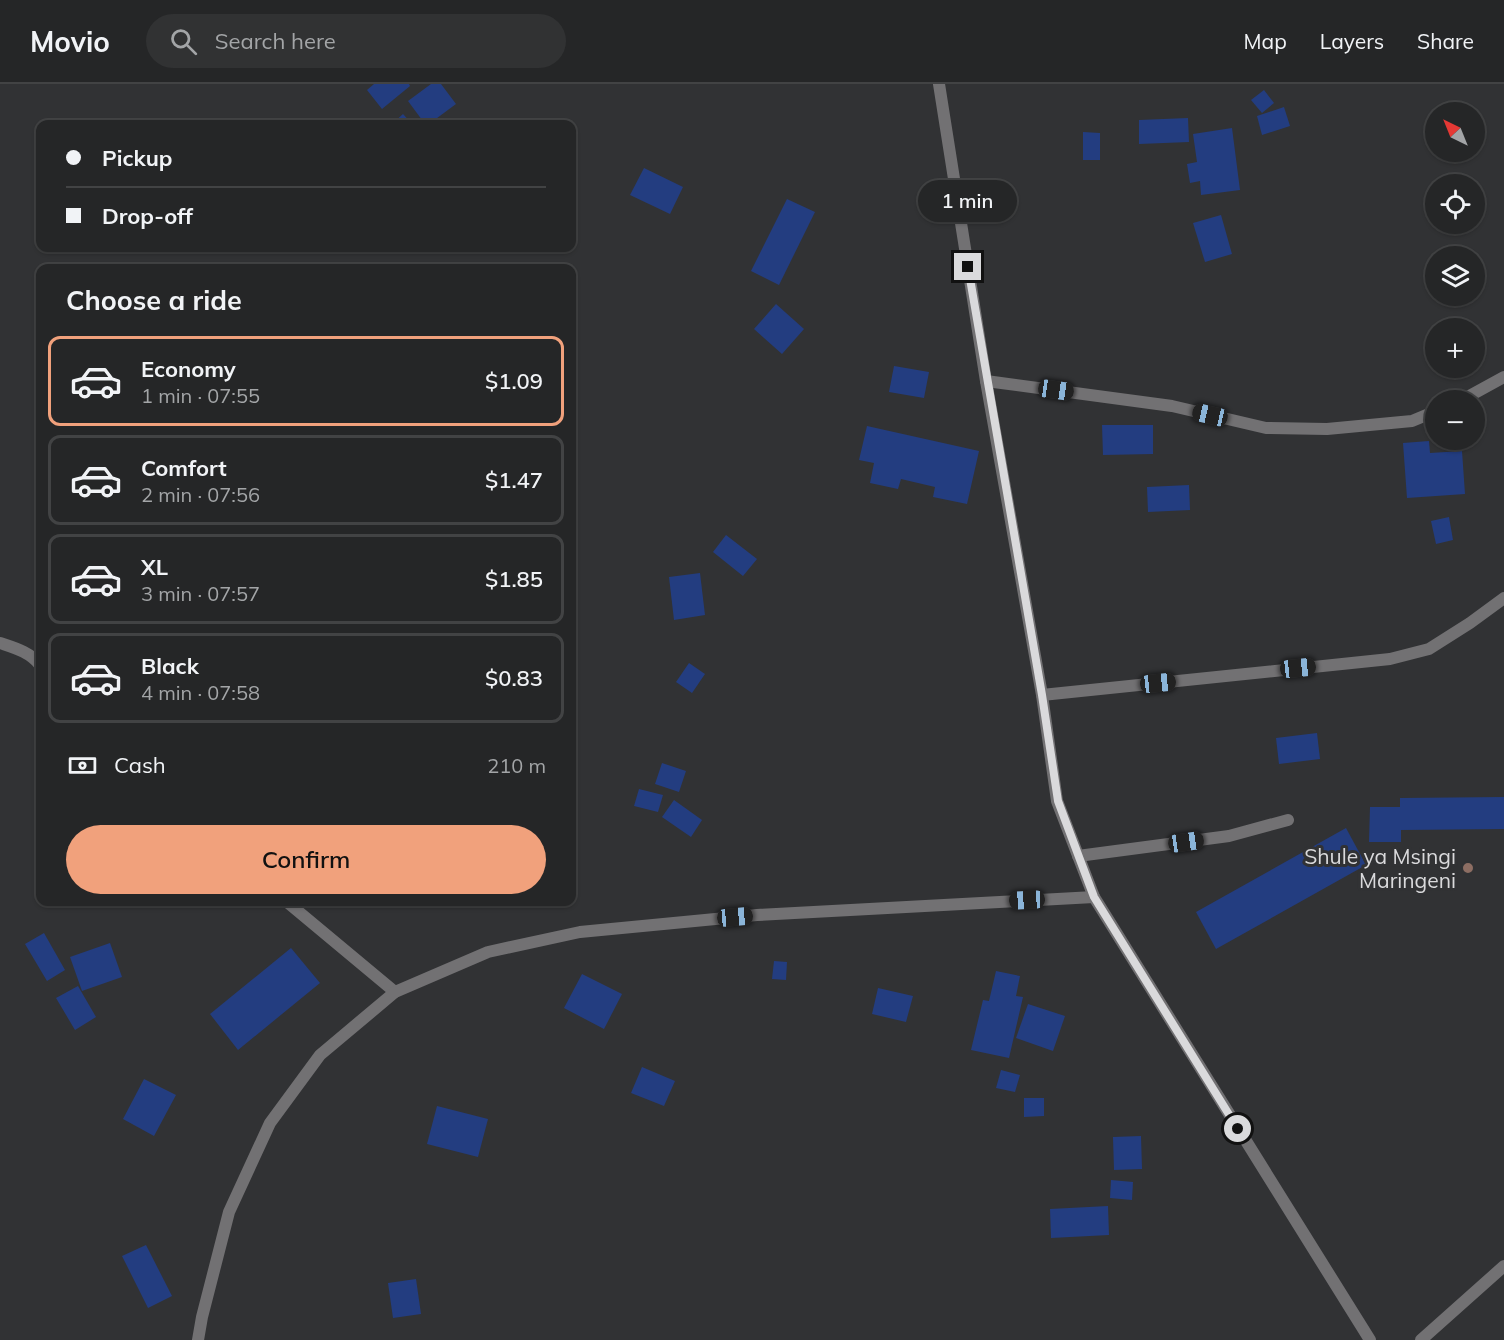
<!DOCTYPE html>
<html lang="en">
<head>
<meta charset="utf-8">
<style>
	:root { --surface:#252627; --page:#313233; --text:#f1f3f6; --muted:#a3a5a7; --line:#424344; --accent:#f1a17c }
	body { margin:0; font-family:Mulish,sans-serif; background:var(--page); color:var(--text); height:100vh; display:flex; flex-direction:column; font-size:22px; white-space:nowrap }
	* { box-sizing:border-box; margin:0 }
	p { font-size:20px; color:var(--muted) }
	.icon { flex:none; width:33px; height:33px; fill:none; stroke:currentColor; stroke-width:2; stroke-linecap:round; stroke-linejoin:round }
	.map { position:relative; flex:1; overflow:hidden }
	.sheet { position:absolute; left:36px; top:180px; width:540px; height:642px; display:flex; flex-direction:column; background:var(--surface); border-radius:12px; box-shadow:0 2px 4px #0004,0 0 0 2px var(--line) }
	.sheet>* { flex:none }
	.top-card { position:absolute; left:36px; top:36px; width:540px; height:132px; border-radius:12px; box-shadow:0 2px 4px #0004,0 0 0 2px var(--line); display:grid; align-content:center; height:132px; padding:0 30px; background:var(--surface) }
	.needle { width:39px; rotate:317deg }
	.tools { position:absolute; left:1425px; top:18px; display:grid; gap:12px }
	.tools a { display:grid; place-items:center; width:60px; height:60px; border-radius:50%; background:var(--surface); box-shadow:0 2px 4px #0004,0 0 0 2px var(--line); font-size:30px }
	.end { position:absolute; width:27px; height:27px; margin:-14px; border:8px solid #dadadc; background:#111; box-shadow:0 0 0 3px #111 }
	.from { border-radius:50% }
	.bubble { position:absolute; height:42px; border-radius:21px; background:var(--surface); box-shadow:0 2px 4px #0004,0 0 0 2px var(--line); font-size:20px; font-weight:600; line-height:42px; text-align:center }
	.car { position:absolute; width:18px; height:36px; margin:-18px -9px; border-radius:8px; box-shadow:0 0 4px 2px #0007; background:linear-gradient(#222 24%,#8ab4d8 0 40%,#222 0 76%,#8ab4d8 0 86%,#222 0) }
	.top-card b { display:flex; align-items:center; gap:21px; height:57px; font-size:22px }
	.top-card b+b { border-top:2px solid var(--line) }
	.top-card i { width:15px; height:15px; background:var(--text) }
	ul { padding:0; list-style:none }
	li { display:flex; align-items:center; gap:18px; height:90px; margin:0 12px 9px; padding:0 18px; border:3px solid var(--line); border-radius:12px }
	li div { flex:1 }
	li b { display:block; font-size:22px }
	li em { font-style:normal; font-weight:600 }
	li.selected { border-color:var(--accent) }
	li>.icon { width:54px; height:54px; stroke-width:1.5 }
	h2 { padding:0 30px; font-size:27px; line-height:72px }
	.pay { display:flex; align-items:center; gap:15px; height:66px; padding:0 30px; font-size:22px }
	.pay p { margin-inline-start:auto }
	.cta { display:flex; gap:12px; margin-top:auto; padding:12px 30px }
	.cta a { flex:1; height:69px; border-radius:36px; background:var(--accent); color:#111; font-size:24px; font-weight:600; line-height:69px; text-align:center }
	header { display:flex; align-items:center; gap:36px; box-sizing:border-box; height:84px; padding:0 30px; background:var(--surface); border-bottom:2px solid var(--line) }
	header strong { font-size:28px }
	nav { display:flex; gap:33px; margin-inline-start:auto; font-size:21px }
	.search { width:420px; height:54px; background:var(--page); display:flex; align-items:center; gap:15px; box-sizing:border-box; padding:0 21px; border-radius:33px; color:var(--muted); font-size:22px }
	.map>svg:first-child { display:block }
</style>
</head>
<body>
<header>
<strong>Movio</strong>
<div class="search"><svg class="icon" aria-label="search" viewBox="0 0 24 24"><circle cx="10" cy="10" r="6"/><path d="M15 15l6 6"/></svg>Search here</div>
<nav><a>Map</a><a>Layers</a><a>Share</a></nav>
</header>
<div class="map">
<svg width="1504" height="1256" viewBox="0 0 1504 1256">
	<rect width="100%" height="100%" fill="#313234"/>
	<!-- building -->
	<g fill="#233d80">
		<path d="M374,0H409L410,2L382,25L367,6Z"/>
		<path d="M431,0H441L456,20L429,40H425L408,17Z"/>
		<path d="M1264,6L1274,19L1262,29L1251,16Z"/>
		<path d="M1284,23L1290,42L1262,51L1257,32Z"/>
		<path d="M403,30L412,40H392Z"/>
		<path d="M1188,34L1189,58L1139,60V36Z"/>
		<path d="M1232,44L1240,106L1201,111L1200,97L1190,99L1187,80L1197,78L1193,50Z"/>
		<path d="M1083,48L1100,49V76H1083Z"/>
		<path d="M644,84L683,103L670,130L630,111Z"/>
		<path d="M787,115L815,128L779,201L751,187Z"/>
		<path d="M1221,131L1232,170L1205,178L1193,139Z"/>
		<path d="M776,220L804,245L782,270L754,245Z"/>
		<path d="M894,282L929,288L924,314L889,308Z"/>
		<path d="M1102,341H1153V370L1103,371Z"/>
		<path d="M867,342L979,367L967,420L933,413L935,403L901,395L898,405L870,399L874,379L859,376Z"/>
		<path d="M1429,357L1430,369L1462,367L1465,410L1407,414L1403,359Z"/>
		<path d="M1189,401L1190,426L1148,428L1147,403Z"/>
		<path d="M1449,433L1453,456L1436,460L1431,437Z"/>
		<path d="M726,451L757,475L743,492L713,468Z"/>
		<path d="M700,489L705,531L674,536L669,493Z"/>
		<path d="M689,579L705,590L692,609L676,598Z"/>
		<path d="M1317,649L1320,675L1279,680L1276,654Z"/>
		<path d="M662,679L686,687L679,708L655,700Z"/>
		<path d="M639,705L663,711L658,728L634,722Z"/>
		<path d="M1504,713V745L1401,746V758H1369L1370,723H1400V714Z"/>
		<path d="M674,716L702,736L691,753L662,733Z"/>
		<path d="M1346,744L1366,781L1216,865L1196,828Z"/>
		<path d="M44,849L65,886L47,897L25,860Z"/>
		<path d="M110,859L122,893L82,907L70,873Z"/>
		<path d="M291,864L320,899L238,966L210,930Z"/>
		<path d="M774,877L787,878L786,896L772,895Z"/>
		<path d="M996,887L1020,892L1016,912L1023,913L1009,974L971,966L983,916L989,917Z"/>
		<path d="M582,890L622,910L604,945L564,924Z"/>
		<path d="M78,902L96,933L75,946L56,914Z"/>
		<path d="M878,904L913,912L906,938L872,930Z"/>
		<path d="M1028,920L1065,932L1053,967L1016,954Z"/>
		<path d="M642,983L675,997L664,1022L631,1009Z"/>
		<path d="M1001,986L1020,991L1015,1008L996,1004Z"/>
		<path d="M144,995L176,1011L154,1052L123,1035Z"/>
		<path d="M1024,1014H1044V1032L1024,1033Z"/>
		<path d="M437,1022L488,1035L478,1073L427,1060Z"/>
		<path d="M1141,1052L1142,1085L1114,1086L1113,1053Z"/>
		<path d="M1111,1096L1133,1098L1132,1116L1110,1114Z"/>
		<path d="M1108,1122L1109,1151L1051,1154L1050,1125Z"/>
		<path d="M146,1161L172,1212L148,1224L122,1172Z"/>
		<path d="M416,1195L421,1230L393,1234L388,1199Z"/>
	</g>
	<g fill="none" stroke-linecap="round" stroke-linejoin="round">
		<!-- lane -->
		<g stroke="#727173" stroke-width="12">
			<path d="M1078,772L1229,752L1288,736"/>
			<path d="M1421,1256L1504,1182"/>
		</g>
		<!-- street -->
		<g stroke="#727173" stroke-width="12">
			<path d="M939,0L986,297L1042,611L1057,717L1094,813L1370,1256"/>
			<path d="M986,297L1172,322L1266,344L1327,345L1412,337L1436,327"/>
			<path d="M1462,316L1504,293"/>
			<path d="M0,559C15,564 30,568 40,581"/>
			<path d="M1042,611L1390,575L1429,565L1470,539L1504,514"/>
			<path d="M287,818L395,908"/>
			<path d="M198,1256L202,1233L229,1128L270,1039L320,971L395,908L488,868L580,848L757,831L1094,813"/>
		</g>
	</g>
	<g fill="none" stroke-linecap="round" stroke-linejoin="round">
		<!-- route -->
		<path stroke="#dadadc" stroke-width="8" d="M968,183L1042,611L1058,717L1094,813L1238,1045"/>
	</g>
	<!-- markers -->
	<circle fill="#8d6e63" stroke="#313234" stroke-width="2" cx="1468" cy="784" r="6"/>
	<g text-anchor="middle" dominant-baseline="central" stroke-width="6" stroke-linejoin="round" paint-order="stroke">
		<!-- poi labels -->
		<g font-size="21" fill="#dadadc" stroke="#313234" text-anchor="end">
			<text x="1456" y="772">Shule ya Msingi<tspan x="1456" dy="24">Maringeni</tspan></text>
		</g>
	</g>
</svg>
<div class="tools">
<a><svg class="needle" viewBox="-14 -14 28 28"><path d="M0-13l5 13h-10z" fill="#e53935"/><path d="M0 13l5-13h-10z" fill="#a3a5a7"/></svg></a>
<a><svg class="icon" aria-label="locate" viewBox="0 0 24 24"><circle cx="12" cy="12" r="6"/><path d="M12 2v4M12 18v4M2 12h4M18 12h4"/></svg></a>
<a><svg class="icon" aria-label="layers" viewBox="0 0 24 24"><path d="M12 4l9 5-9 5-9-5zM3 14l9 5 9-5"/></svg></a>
<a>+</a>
<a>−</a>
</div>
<i class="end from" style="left:1238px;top:1045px"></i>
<i class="end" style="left:968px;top:183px"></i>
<div class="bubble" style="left:918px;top:96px;width:99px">1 min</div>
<i class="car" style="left:1056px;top:306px;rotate:98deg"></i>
<i class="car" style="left:1210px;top:331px;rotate:283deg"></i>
<i class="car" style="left:1298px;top:584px;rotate:84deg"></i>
<i class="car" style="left:1158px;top:599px;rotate:84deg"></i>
<i class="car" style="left:1186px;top:758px;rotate:82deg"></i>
<i class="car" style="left:1027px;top:816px;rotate:267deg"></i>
<i class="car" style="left:735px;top:833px;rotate:85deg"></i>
<div class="top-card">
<b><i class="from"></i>Pickup</b>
<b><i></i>Drop-off</b>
</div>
<section class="sheet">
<h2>Choose a ride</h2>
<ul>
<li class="selected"><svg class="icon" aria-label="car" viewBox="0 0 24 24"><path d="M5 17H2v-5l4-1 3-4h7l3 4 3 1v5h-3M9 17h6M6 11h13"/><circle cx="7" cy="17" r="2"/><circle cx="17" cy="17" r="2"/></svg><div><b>Economy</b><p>1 min · 07:55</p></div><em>$1.09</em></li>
<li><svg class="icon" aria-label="car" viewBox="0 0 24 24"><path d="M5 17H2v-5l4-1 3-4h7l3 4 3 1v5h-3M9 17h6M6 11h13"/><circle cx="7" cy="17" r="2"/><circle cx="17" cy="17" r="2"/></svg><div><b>Comfort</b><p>2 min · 07:56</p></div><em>$1.47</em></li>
<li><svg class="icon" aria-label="car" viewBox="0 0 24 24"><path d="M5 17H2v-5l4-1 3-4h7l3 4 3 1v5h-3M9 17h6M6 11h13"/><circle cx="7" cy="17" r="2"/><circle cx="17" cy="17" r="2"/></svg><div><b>XL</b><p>3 min · 07:57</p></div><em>$1.85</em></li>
<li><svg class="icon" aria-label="car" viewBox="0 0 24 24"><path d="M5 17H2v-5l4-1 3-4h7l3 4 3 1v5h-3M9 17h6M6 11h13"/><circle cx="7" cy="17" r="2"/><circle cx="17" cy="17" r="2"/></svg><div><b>Black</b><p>4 min · 07:58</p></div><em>$0.83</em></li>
</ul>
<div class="pay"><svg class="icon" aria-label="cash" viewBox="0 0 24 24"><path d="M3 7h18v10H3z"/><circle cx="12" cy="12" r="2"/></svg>Cash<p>210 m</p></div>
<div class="cta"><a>Confirm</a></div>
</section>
</div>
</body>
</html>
